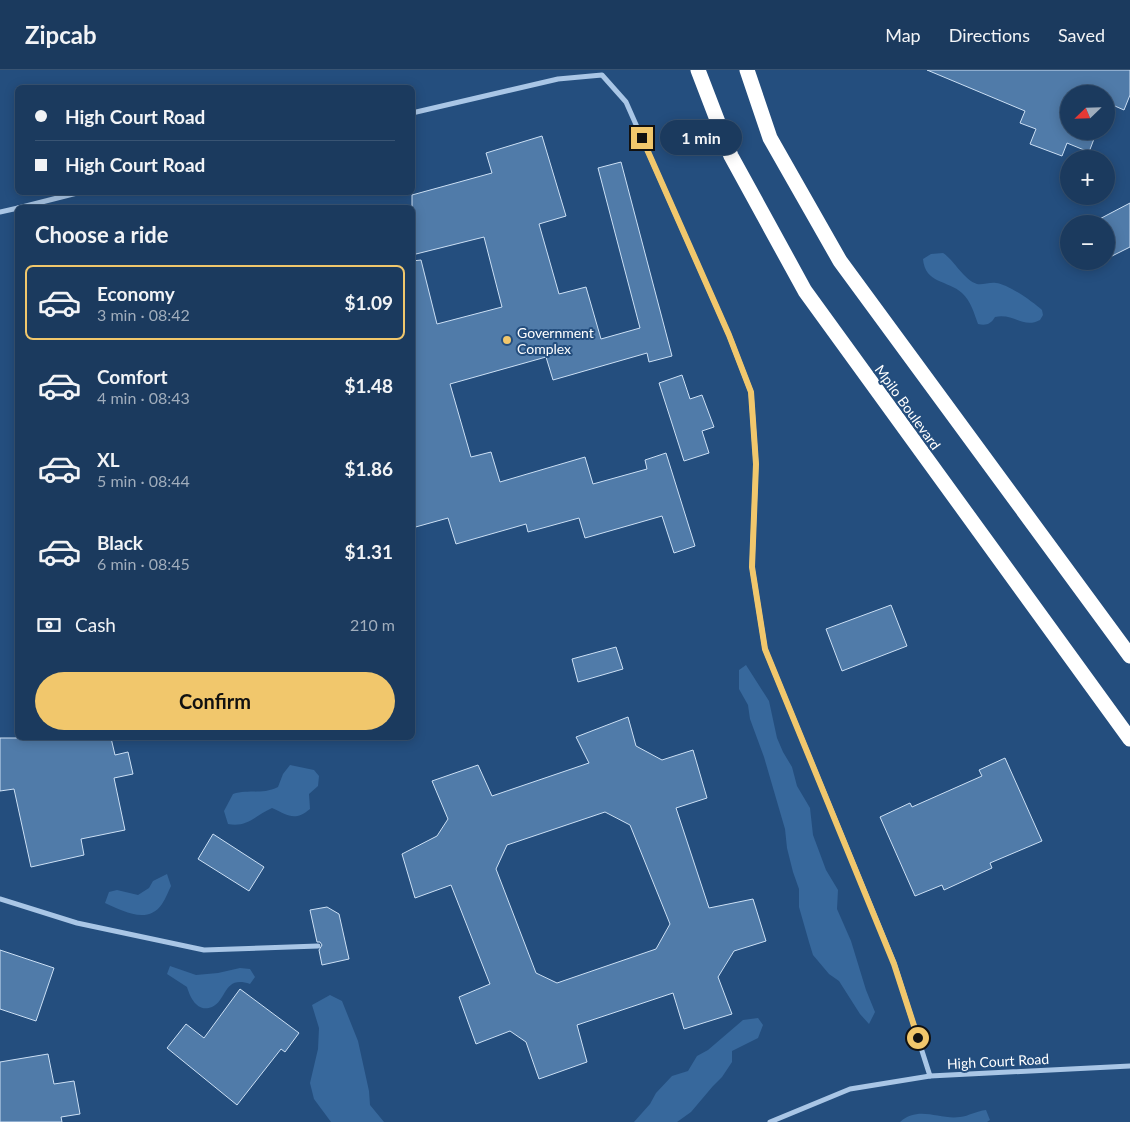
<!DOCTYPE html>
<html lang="en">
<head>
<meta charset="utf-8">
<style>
	:root { --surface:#1b3a5e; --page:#284567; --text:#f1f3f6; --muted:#a0adbc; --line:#395473; --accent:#f1c76c }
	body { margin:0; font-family:Lato,sans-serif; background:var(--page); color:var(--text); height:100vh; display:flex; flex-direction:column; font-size:19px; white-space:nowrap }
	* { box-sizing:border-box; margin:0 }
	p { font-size:16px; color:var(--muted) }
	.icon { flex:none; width:28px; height:28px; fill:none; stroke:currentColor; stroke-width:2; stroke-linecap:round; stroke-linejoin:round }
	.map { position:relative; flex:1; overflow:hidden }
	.panel { position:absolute; left:15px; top:135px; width:400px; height:535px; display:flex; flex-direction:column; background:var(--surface); border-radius:8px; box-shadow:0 2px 12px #0003,0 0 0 1px var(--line) }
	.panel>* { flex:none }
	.top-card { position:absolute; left:15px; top:15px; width:400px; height:110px; border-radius:8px; box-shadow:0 2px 12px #0003,0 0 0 1px var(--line); display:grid; align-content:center; height:110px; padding:0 20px; background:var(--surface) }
	.needle { width:32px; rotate:247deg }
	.fabs { position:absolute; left:1060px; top:15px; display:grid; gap:10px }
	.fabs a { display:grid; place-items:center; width:55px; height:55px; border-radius:50%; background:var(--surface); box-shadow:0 2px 12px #0003,0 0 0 1px var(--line); font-size:25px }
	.end { position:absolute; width:22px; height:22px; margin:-11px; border:6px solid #f1c76c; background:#111; box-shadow:0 0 0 2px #111 }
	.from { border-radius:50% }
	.bubble { position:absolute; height:35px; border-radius:18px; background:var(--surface); box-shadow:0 2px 12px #0003,0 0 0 1px var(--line); font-size:16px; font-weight:700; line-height:35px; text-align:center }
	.top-card b { display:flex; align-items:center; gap:18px; height:48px; font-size:19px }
	.top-card b+b { border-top:1px solid var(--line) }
	.top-card i { width:12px; height:12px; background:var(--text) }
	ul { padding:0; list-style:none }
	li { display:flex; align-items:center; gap:15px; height:75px; margin:0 10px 8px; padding:0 10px; border:2px solid transparent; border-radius:8px }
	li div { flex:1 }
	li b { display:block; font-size:19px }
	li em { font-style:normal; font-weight:700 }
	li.on { border-color:var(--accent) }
	li>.icon { width:45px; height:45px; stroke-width:1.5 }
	h2 { padding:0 20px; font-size:22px; line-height:60px }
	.pay { display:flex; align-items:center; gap:12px; height:55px; padding:0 20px; font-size:19px }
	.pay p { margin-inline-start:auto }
	.action { display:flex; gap:10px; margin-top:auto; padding:10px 20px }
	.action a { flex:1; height:58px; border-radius:30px; background:var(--accent); color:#111; font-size:20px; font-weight:700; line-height:58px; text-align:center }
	header { display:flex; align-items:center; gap:30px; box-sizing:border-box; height:70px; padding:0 25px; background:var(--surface); border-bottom:1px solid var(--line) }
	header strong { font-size:24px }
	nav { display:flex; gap:28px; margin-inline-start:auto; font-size:18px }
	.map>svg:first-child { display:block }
</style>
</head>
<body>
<header>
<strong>Zipcab</strong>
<nav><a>Map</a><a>Directions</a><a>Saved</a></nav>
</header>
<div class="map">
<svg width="1130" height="1052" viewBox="0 0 1130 1052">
	<rect width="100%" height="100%" fill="#244e7e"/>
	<!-- green -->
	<g fill="#37689c">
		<path d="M943,183C953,189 964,210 977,214C983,215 990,212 996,213C1008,214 1033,232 1042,240L1043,245L1040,250C1023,259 1014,243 995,247C991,254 986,256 978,254C974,243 971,231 962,223C948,210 925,214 923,189L931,184Z"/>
		<path d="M746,595L769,631L777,668L783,682L792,697L797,716L810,738L813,765L826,800L838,820L837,839L851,871L866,920L875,942L869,954L860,944L839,911L829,904L813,885L809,872L799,837V819L793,802L787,778L785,759L764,687L750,649L748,635L739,619V600Z"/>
		<path d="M290,695L314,700L319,706L318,716L309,724L310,739C294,752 288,745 272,738C256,745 247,758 228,754L224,741L233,724C249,719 262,725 278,717L283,704Z"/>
		<path d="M167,804L171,816C168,822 166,828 162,834C148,855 123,841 105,833L109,822L117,820L138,825L149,818L153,811Z"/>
		<path d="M170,896L196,905L218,903L240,898L250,899L255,907L250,914C223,905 227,931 212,937C197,943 190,927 187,917L167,904Z"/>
		<path d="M330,925L342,931L358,971L369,1021L370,1035L384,1052H331L314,1029L310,1013L318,979L319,958L312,935Z"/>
		<path d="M758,948L763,955L758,968L732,981V992L722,1007L713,1016L691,1042L677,1052H634L650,1034L656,1023L672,1006L688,1001L697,986L708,980L743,950Z"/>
		<path d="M986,1040L990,1050L987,1052H900C919,1035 939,1050 960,1047C969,1046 976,1041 986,1040Z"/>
	</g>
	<!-- building -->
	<g fill="#507ba9" stroke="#cce0f5" fill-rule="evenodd">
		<path d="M927,0H1130V25L1124,40L1108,33L1106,37V24H1069V61H1097L1089,82L1067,73L1062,86L1030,74L1036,59L1020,53L1025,41Z"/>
		<path d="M542,66L566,146L539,154L559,224L586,217L601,269L640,258L598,98L621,92L672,286L649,292L647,283L553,310L546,287L450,314L471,387L491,382L500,412L585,387L593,414L647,399L645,390L666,383L695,476L674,483L662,446L585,468L579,448L528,462L526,454L456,474L448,448L412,458V191L421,190L437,254L502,237L484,167L412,185V125L492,103L486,83Z"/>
		<path d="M1130,133V177L1106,189V154H1090Z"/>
		<path d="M682,305L690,329L702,325L714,357L702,361L709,383L684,391L659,313Z"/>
		<path d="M891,535L907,576L842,601L826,559Z"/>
		<path d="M616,577L623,599L578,612L572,589Z"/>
		<path d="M628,647L636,676L662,690L693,680L707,728L676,738L709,838L753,829L766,871L734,881L718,907L732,944L684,959L673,923L577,955L587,992L539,1009L526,972L510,961L476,974L459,927L490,914L451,815L415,828L402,784L437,766L448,749L432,711L478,695L492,726L589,693L576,667ZM605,742L630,755L670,854L656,879L557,913L536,903L496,799L507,775Z"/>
		<path d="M0,668H111L115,685L128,682L133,704L114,708L125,760L81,769L84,785L31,797L14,719L0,721Z"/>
		<path d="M1005,688L1042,771L990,793L992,798L944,820L942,815L915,826L880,747L910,733L912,737L982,706L979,700Z"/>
		<path d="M213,764L264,797L249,821L198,789Z"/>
		<path d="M327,837L339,844L349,889L322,895L319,880L322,875L320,872H317L310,840Z"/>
		<path d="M0,880L54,898L36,951L0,939Z"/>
		<path d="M240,919L299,963L285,982L281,979L237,1035L167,978L186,954L204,968Z"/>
		<path d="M48,984L54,1014L74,1011L80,1044L61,1047L62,1052H0V992Z"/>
	</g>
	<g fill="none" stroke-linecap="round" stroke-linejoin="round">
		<!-- street -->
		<g stroke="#a9c6e6" stroke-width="5">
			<path d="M412,43L558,9L602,5L626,32L729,265L751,322L756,394L752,497L765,579L894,893L930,1006L1130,996"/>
			<path d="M18,138L81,122"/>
			<path d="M0,142L18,138"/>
			<path d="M0,829L77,853L204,880L318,876"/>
			<path d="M770,1052L850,1019L930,1006"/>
		</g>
		<!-- highway -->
		<g stroke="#fff" stroke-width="15">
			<path d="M698,0L731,86L805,221L1130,669"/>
			<path d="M747,0L770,68L840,191L1130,586"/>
		</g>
	</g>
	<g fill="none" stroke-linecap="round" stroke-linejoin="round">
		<!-- route -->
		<path stroke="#f1c76c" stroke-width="6" d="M642,68L729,265L751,322L756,394L752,497L765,579L894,894L918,968"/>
	</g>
	<!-- markers -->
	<circle fill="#f1c76c" stroke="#244e7e" stroke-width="2" cx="507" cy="270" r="5"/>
	<g text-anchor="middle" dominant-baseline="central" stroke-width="4" stroke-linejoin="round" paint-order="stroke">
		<!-- poi labels -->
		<g font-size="14" fill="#fff" stroke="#244e7e" text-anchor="start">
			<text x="517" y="262">Government<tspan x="517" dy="16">Complex</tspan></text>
		</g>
		<!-- street labels -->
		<g font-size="14" fill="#fff" stroke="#244e7e">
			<text transform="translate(908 337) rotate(54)">Mpilo Boulevard</text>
			<text transform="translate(998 991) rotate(-3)">High Court Road</text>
		</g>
	</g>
</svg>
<div class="fabs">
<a><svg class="needle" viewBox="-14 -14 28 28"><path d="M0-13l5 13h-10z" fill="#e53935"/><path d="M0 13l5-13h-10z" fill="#a0adbc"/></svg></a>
<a>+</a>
<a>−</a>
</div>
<i class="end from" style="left:918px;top:968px"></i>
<i class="end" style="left:642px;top:68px"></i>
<div class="bubble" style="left:660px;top:50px;width:82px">1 min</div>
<div class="top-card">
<b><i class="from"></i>High Court Road</b>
<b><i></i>High Court Road</b>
</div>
<section class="panel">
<h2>Choose a ride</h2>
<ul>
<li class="on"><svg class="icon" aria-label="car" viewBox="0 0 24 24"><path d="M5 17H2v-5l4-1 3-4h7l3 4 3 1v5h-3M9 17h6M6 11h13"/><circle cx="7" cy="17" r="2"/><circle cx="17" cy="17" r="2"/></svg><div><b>Economy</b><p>3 min · 08:42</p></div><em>$1.09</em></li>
<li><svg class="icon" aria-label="car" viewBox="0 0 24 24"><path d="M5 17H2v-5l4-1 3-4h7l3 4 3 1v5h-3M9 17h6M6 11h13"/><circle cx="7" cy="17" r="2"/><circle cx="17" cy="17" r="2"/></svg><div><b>Comfort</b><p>4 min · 08:43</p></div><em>$1.48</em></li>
<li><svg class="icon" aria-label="car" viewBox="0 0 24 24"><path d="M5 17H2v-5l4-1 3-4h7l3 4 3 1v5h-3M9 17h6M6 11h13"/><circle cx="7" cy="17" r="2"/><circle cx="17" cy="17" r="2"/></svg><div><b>XL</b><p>5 min · 08:44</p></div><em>$1.86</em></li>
<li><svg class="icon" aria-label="car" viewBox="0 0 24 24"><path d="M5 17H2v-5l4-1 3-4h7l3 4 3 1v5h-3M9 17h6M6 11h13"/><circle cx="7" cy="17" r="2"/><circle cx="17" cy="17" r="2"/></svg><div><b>Black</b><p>6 min · 08:45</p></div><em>$1.31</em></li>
</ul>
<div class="pay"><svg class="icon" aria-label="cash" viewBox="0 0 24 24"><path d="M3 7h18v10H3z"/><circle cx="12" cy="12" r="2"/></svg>Cash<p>210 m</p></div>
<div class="action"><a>Confirm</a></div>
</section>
</div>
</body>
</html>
